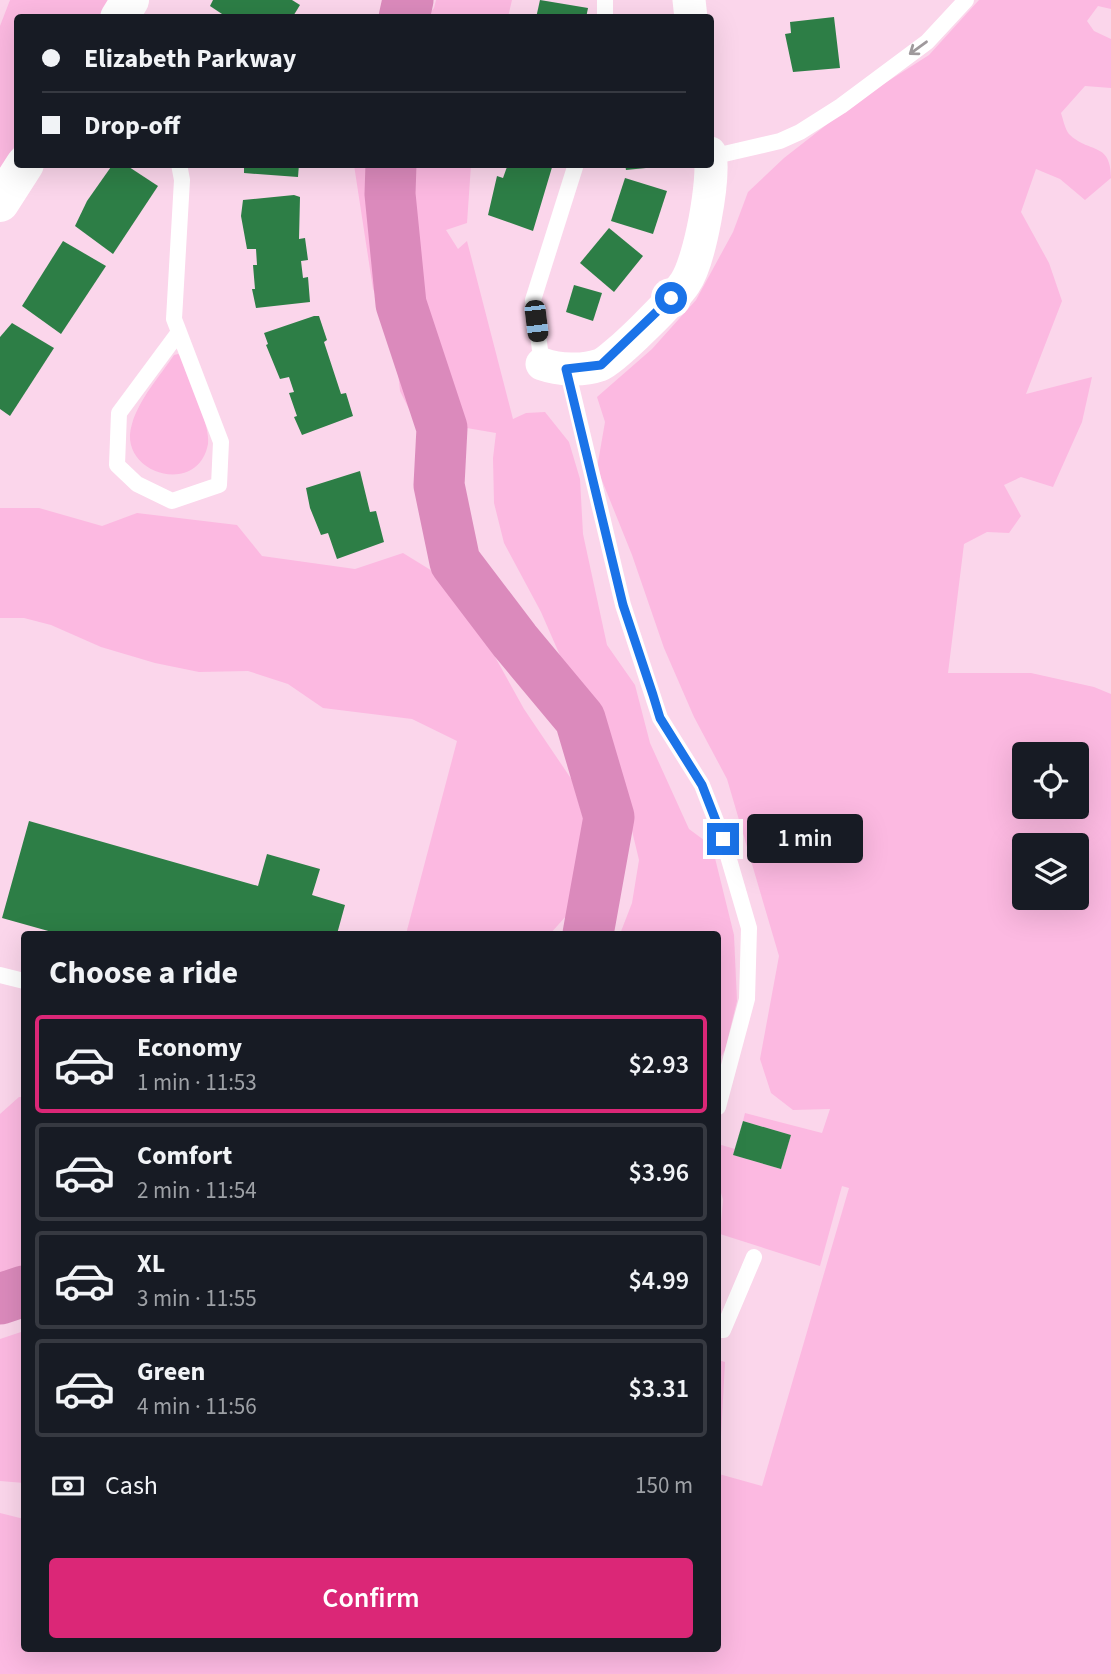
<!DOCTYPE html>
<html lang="en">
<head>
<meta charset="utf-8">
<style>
	:root { --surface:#171b24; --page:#242831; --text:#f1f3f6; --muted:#9ea1a6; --line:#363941; --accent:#db2777 }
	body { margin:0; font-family:"Source Sans 3",sans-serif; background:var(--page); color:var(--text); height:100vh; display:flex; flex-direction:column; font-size:26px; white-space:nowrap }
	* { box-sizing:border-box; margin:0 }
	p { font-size:23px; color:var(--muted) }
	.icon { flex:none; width:38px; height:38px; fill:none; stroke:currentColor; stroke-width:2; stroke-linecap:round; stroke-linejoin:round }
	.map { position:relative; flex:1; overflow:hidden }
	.details { position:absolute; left:21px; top:931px; width:700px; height:721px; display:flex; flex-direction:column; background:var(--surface); border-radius:7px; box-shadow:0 7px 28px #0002 }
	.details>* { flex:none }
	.top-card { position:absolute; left:14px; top:14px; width:700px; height:154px; border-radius:7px; box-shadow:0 7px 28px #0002; display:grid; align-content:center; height:154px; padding:0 28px; background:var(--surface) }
	.tools { position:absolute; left:1012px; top:742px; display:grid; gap:14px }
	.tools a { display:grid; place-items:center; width:77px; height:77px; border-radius:7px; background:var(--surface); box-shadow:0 7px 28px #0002; font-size:35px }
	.end { position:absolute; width:32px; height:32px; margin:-16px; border:9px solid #1a73e8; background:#fff; box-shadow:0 0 0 4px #fff }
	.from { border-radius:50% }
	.bubble { position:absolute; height:49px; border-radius:7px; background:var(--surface); box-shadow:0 7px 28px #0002; font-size:23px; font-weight:600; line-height:49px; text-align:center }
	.car { position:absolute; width:21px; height:42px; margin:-21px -10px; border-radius:9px; box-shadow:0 0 5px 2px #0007; background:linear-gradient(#222 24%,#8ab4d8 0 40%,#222 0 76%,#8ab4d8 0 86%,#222 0) }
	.top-card b { display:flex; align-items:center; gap:24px; height:66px; font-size:26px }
	.top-card b+b { border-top:2px solid var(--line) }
	.top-card i { width:18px; height:18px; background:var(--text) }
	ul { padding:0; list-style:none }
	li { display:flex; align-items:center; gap:21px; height:98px; margin:0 14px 10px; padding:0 14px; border:4px solid var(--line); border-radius:7px }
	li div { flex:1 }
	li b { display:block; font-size:26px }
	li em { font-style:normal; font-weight:600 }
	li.selected { border-color:var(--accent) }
	li>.icon { width:63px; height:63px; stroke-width:1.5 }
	h2 { padding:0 28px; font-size:32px; line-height:84px }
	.pay { display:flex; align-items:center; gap:18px; height:77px; padding:0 28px; font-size:26px }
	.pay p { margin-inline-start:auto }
	.button { display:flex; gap:14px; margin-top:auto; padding:14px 28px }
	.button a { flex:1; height:80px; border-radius:7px; background:var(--accent); color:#fff; font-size:28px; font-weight:600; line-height:80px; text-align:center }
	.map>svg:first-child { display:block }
</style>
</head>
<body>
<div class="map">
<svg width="1111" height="1674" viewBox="0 0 1111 1674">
	<rect width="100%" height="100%" fill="#fbd6eb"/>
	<!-- green -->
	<g fill="#fcb9e1" fill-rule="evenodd">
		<path d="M10,0H110L99,17L18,18L17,142L0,171V26Z"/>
		<path d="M436,0H512L508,17H426L434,8Z"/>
		<path d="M979,0H1111V9L1098,6L1087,21L1094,31L1111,39V88L1085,86L1061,113C1063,119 1065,129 1069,134C1089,154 1111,141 1111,178L1085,200L1060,179L1036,169L1021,212L1049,263L1062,301L1026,394L1092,377L1082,422L1053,487L1021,477L1004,485L1021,516L1009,533L987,532L964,544L948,673H1031L1094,687L1111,694V1674H0V1513L24,1519V1648H718V1360L725,1362L719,1474L762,1486L849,1188L842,1186L820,1266L720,1234L723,1200L718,1182V1144L735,1149L733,1155L781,1169L791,1135L743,1121L745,1113L822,1133L830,1109L793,1110L771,1093L760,1059L779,956L727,779L694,717L664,648L632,555L597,468L605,422L597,397L652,349L696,300L733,232L748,192L784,158L857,101L929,55ZM1024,754H1076V807H1024ZM1024,845H1076V898H1024Z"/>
		<path d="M354,165H471L467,223L446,230L458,249L467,241L513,419L526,413L545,412L569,442L580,479L583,534L607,645L635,685L650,743L689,829L712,846L734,935L737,1001L725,1050L718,1062V934H620L632,903L639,860L628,814L605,759L594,719L572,683L541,612L504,543L494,503L493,458L496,433L414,419L400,391L395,342L373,289Z"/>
		<path d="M178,354L182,357C188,377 211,426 208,444C198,498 116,473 132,424C139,399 160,376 174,355Z"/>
		<path d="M0,508H39L102,526L137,513L237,525L262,556L355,569L403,553L455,585L524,709L572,780L589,838L584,896L550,934H406L457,741L412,719L323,708L288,684L248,671L199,672L155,663L101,647L51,625L24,618H0Z"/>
		<path d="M19,1097H24V1271L0,1285V1114Z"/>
		<path d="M24,1331V1483L0,1481V1339Z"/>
	</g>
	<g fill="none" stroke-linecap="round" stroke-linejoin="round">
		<!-- river -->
		<g stroke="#db8abc" stroke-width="51">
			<path d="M404,18L408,0"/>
			<path d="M391,164L390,194L401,304L442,428L439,485L455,562L515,641L580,719L609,817L588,934"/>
			<path d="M0,1299L24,1291"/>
		</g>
	</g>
	<!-- building -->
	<g fill="#2d7e46">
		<path d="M213,0H292L300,5L292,18H228L210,6Z"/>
		<path d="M540,0L588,8L586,18H536Z"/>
		<path d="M834,17L840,68L793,72L785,34L791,33L790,22Z"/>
		<path d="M113,164L126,165L158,186L113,254L75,226L87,201Z"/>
		<path d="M244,164H299L298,177L244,173Z"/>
		<path d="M508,164H553L533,231L488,215L497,176L503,178Z"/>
		<path d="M625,164H665L666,166L626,170Z"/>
		<path d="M625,178L667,191L653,234L611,221Z"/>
		<path d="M294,195L300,197L299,239L305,238L308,260L301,261L303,278L308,277L310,302L256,308L252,289H255L253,265H257L256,249H247L241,216L243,200Z"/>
		<path d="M609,228L643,256L614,292L580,263Z"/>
		<path d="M63,241L106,266L61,334L22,306Z"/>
		<path d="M574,285L602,293L593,321L566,312Z"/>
		<path d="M314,316H319L327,340L324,342L341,394L346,393L353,416L302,435L294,417L297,416L289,393L294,392L289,377L280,379L266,345L268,344L264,333Z"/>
		<path d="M12,323L54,348L10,416L0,409V337Z"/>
		<path d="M360,471L370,512L376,511L384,542L337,559L328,533L321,535L310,508L306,488Z"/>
		<path d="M29,821L258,886L267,854L320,869L312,895L345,905L337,934H59L2,918Z"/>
		<path d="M743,1121L791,1135L781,1169L733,1155Z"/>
	</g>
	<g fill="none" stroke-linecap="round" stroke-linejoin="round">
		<!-- service -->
		<g stroke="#fff" stroke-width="16">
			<path d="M605,0V18"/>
			<path d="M711,157L780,141L800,132L841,106L927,42L966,0"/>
			<path d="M179,332L119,413L117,465L137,484L172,501L219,485L221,442L174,319L182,180L179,164"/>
			<path d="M542,364L533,300L576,164"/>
			<path d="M567,369L623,605L660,718L702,785L723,839L749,928L747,999L718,1107"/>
			<path d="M0,975L24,981"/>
			<path d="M718,1330H723L754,1257"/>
		</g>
		<!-- minor -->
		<g stroke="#fff" stroke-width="33">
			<path d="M689,0L691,18"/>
			<path d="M542,364C559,370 583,371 600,365C614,360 676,297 685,283C700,261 715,179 710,153"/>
		</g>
		<!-- tertiary -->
		<g stroke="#fff" stroke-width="38">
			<path d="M119,18L130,0"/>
			<path d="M0,203L25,164"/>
		</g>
	</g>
	<!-- one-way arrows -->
	<defs><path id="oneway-shaft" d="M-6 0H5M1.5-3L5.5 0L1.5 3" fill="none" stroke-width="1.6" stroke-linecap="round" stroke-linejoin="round" transform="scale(1.75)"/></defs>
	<use stroke="#9f999c" href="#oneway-shaft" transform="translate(918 48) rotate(144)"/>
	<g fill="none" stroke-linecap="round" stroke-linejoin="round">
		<!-- route -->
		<path stroke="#1a73e8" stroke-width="9" d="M671,298L601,365L566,369L623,605L653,695L660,718L702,785L723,839"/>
	</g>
</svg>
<div class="tools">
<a><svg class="icon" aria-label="locate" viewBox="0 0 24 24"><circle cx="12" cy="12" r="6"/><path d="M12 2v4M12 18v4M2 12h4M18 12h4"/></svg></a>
<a><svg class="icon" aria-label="layers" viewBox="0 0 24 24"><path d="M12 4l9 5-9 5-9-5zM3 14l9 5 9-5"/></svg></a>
</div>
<i class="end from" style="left:671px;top:298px"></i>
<i class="end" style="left:723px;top:839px"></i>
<div class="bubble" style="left:747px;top:814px;width:116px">1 min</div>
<i class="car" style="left:536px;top:321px;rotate:173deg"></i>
<div class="top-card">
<b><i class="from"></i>Elizabeth Parkway</b>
<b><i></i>Drop-off</b>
</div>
<section class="details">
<h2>Choose a ride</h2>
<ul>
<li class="selected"><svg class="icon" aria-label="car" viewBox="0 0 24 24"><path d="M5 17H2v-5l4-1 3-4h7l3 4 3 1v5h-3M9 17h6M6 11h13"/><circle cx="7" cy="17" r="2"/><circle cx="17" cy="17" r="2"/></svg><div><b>Economy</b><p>1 min · 11:53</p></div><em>$2.93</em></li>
<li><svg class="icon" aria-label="car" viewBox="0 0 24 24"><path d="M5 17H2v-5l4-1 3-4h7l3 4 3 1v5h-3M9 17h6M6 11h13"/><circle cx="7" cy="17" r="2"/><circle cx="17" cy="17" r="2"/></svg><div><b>Comfort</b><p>2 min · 11:54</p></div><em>$3.96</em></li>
<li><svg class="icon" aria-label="car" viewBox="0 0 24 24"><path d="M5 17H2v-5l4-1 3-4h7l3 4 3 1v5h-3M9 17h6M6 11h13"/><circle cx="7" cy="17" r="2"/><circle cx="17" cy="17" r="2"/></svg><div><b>XL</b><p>3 min · 11:55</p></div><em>$4.99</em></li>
<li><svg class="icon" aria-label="car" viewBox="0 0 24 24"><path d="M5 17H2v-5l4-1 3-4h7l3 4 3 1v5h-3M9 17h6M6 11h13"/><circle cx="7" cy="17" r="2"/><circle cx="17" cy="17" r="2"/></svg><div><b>Green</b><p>4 min · 11:56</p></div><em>$3.31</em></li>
</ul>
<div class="pay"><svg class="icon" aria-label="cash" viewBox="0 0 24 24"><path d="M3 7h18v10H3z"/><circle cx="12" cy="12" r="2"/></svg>Cash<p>150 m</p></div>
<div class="button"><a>Confirm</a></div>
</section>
</div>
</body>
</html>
